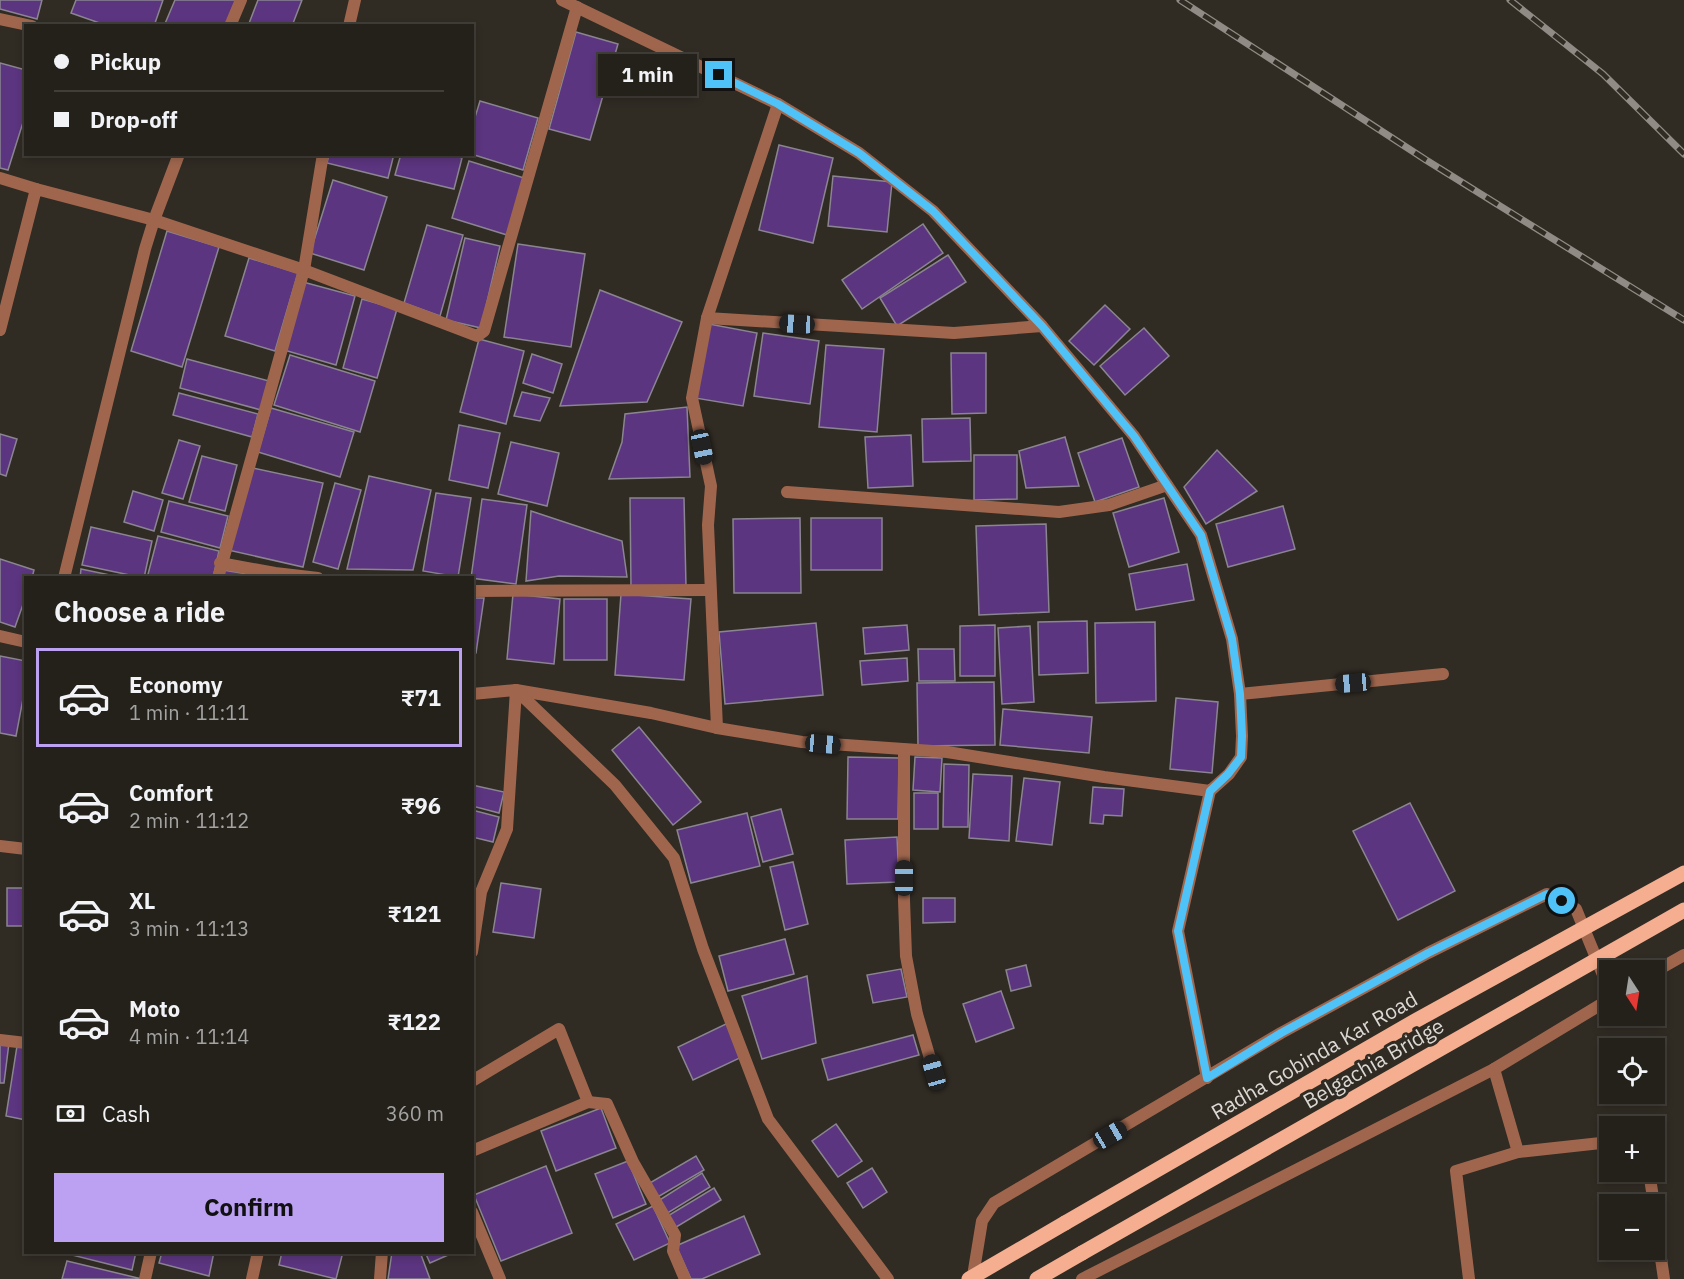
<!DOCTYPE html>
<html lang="en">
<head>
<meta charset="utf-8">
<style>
	:root { --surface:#24201a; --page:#2c2823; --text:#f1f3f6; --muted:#a3a3a2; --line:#413e39; --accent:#bca0f2 }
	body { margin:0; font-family:"IBM Plex Sans",sans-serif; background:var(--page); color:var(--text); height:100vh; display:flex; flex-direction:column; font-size:22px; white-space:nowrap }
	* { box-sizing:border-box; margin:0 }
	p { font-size:20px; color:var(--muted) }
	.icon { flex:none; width:33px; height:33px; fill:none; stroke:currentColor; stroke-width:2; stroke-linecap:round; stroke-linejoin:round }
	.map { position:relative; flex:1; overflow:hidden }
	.details { position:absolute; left:24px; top:576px; width:450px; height:678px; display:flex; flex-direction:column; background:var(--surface); border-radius:0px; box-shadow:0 3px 9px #0003,0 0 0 2px var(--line) }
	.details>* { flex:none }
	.banner { position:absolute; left:24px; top:24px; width:450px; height:132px; border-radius:0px; box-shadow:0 3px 9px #0003,0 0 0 2px var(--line); display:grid; align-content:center; height:132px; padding:0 30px; background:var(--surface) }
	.needle { width:39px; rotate:168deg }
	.buttons { position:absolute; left:1599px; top:960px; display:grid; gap:12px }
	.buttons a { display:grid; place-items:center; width:66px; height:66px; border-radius:0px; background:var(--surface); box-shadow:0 3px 9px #0003,0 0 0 2px var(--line); font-size:30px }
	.end { position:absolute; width:27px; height:27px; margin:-14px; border:8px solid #4fc3f7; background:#111; box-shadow:0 0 0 3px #111 }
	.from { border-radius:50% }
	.bubble { position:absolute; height:42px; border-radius:0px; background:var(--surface); box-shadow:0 3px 9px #0003,0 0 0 2px var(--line); font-size:20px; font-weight:700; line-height:42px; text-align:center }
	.car { position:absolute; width:18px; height:36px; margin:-18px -9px; border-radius:8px; box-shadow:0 0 4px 2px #0007; background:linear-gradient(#222 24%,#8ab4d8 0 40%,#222 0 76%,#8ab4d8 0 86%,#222 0) }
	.banner b { display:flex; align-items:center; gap:21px; height:57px; font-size:22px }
	.banner b+b { border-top:2px solid var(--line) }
	.banner i { width:15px; height:15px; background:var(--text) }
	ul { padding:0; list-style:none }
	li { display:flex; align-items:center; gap:18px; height:99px; margin:0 12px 9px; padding:0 18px; border:3px solid transparent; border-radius:0px }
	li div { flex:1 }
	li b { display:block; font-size:22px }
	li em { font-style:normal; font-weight:700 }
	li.on { border-color:var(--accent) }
	li>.icon { width:54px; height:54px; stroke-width:1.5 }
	h2 { padding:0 30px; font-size:27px; line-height:72px }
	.pay { display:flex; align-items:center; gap:15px; height:66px; padding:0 30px; font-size:22px }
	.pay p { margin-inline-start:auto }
	.primary-button { display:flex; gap:12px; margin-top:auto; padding:12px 30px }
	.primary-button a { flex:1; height:69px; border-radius:0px; background:var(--accent); color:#111; font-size:24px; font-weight:700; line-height:69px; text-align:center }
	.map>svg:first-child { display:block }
</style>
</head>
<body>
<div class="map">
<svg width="1684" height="1279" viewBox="0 0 1684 1279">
	<rect width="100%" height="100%" fill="#302b23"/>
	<!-- building -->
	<g fill="#5b357f" stroke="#8a8590" stroke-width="1.5">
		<path d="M0,0H42L37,19L0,9Z"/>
		<path d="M76,0H163L154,26H108L71,13Z"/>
		<path d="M175,0H236L225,26H164Z"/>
		<path d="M258,0H302L292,26H248Z"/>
		<path d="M576,32L618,44L590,140L549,129Z"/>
		<path d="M0,63L26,70V113L8,170L0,168Z"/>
		<path d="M480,101L538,118L523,170L471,154H472V127Z"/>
		<path d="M779,145L833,158L813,243L759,230Z"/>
		<path d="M329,154H394L388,178L327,163Z"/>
		<path d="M401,154H450L462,158L454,189L395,175Z"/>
		<path d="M469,161L524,178L507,235L452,218Z"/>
		<path d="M833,176L892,182L887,232L828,226Z"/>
		<path d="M333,180L387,197L364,270L310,253Z"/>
		<path d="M923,224L943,253L862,309L842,280Z"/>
		<path d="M427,225L463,235L440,316L404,303Z"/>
		<path d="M167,231L219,247L182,367L131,351Z"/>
		<path d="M465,238L500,246L481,328L446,320Z"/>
		<path d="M518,244L585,254L571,347L504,337Z"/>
		<path d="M948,255L966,282L897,326L880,298Z"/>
		<path d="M249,258L298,273L275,351L225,336Z"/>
		<path d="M303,282L355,296L336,365L284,350Z"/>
		<path d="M600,290L682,322L647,402L560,406Z"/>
		<path d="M362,299L397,309L377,378L343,368Z"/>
		<path d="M1105,305L1130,329L1094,365L1069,341Z"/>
		<path d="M709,324L757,333L743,406L695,398Z"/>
		<path d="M1144,328L1169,356L1125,395L1100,366Z"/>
		<path d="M763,333L819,341L810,404L754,396Z"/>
		<path d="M479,339L524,351L506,424L460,412Z"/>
		<path d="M826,345L884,349L877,432L819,427Z"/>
		<path d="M951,353H986V413L952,414Z"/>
		<path d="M532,354L562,364L553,393L523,383Z"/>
		<path d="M290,355L375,381L360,432L274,405Z"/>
		<path d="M187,359L269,381L261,410L180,388Z"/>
		<path d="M522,392L550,398L540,421L514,416Z"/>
		<path d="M179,393L258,414L252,437L173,415Z"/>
		<path d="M687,407L690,477L609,479L622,442L625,414Z"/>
		<path d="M271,408L354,432L340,477L258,452Z"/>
		<path d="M970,418L971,461L923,462L922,419Z"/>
		<path d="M459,425L500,433L488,488L449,480Z"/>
		<path d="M0,434L17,439L6,476L0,474Z"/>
		<path d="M911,435L913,486L868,488L865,437Z"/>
		<path d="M1065,437L1079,486L1026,488L1019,451Z"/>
		<path d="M1122,438L1139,487L1095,502L1078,453Z"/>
		<path d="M179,440L200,446L183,499L162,493Z"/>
		<path d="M511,442L559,453L547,506L498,494Z"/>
		<path d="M1217,450L1257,491L1206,524L1184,487Z"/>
		<path d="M974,455H1017V499L974,500Z"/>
		<path d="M202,456L237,465L225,511L189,502Z"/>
		<path d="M253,468L323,483L303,567L228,550Z"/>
		<path d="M369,476L431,490L413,570L347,569Z"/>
		<path d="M335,483L361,490L338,569L313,562Z"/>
		<path d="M133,491L163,500L154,531L124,522Z"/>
		<path d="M436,493L471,498L458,577L423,571Z"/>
		<path d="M630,498H684L686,586L631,587Z"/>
		<path d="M1164,498L1179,552L1129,567L1113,513Z"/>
		<path d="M482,499L527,505L516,584L471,578Z"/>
		<path d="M169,501L228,516L220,548L161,532Z"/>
		<path d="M1283,506L1295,549L1228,567L1216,524Z"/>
		<path d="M531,511L622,541L627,577L559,576L526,581Z"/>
		<path d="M800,518L801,593H734L733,519Z"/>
		<rect x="811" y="518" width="71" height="52"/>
		<path d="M1046,524L1049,612L979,615L976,526Z"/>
		<path d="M91,527L152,541L144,578L82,565Z"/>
		<path d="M158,536L219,551L213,578H147Z"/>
		<path d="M0,559L34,570L32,578H26V596L15,627L0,622Z"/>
		<path d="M1187,564L1194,600L1136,610L1129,574Z"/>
		<path d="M81,569L120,577V578H80Z"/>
		<path d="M223,570L272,578H222Z"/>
		<path d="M513,594L560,599L554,664L507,659Z"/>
		<path d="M621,594L691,599L684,680L615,675Z"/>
		<path d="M472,598H484L476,653H472Z"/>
		<rect x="564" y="599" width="43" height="61"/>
		<path d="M1087,621L1088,673L1039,675L1038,622Z"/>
		<path d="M1155,622L1156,701L1096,703L1095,623Z"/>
		<path d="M816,623L823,695L725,704L719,632Z"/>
		<path d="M907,625L909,650L865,654L863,628Z"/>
		<path d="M995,625V676H960V626Z"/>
		<path d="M1030,626L1034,702L1002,704L998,628Z"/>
		<path d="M918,649H954L955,681H919Z"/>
		<path d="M0,656L26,661V683L16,736L0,733Z"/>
		<path d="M907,658L908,681L862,685L860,661Z"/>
		<path d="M994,682L995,745L918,746L917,683Z"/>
		<path d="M1176,698L1218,702L1212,773L1170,769Z"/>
		<path d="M1003,709L1092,717L1089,753L1000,745Z"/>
		<path d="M639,727L701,802L673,825L612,750Z"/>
		<path d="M848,757L899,758L898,819H847Z"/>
		<path d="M915,757L942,758L940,792L913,790Z"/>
		<path d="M944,764L969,765L968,827H943Z"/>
		<path d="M973,774L1012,776L1009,841L969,838Z"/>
		<path d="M1024,778L1060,782L1052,845L1016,841Z"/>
		<path d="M472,785L504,792L499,813L472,806Z"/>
		<path d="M1093,787L1124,789L1122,816L1104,815L1103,824L1090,823Z"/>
		<rect x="914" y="793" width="24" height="36"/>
		<path d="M1410,803L1455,891L1398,920L1353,831Z"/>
		<path d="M781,809L793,854L763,862L751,817Z"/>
		<path d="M472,810L499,817L493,842L472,837Z"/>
		<path d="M747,813L760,866L691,883L677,830Z"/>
		<path d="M897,837L899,882L847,884L845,840Z"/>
		<path d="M793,862L808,924L785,930L770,867Z"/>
		<path d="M501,883L541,889L534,938L493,932Z"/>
		<rect x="7" y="888" width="19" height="38"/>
		<path d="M923,898H955V922L923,923Z"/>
		<path d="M785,939L794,974L728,991L719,956Z"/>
		<path d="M1026,965L1031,986L1011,991L1006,970Z"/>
		<path d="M901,969L907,997L873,1003L867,975Z"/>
		<path d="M807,976L816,1043L762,1059L742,996Z"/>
		<path d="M1001,991L1014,1028L976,1042L963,1004Z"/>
		<path d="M728,1023L744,1056L693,1080L678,1047Z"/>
		<path d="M913,1035L919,1055L828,1080L822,1059Z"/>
		<path d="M0,1042L9,1043L4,1083H0Z"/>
		<path d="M17,1046L26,1047V1120L6,1116Z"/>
		<path d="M601,1108L616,1148L556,1171L541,1131Z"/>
		<path d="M836,1124L862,1161L838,1177L812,1141Z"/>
		<path d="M696,1156L704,1170L656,1198L648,1184Z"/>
		<path d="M628,1161L646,1204L613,1218L595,1174Z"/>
		<path d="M546,1166L572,1233L501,1261L474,1195Z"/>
		<path d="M872,1168L887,1192L863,1208L847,1183Z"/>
		<path d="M702,1173L710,1187L666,1214L658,1201Z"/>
		<path d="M714,1188L721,1200L673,1229L666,1217Z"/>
		<path d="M653,1206L670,1243L634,1260L616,1224Z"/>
		<path d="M744,1216L760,1254L702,1279H691L676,1246Z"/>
		<path d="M68,1252H136L132,1270L68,1254Z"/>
		<path d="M162,1252H214L209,1276L159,1263Z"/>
		<path d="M282,1252H343L336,1279L279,1265Z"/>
		<path d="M392,1252H420L430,1279H388Z"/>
		<path d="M425,1252H455L430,1263Z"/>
		<path d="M67,1261L142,1279H62Z"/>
	</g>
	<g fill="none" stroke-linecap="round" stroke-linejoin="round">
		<!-- lane -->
		<g stroke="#9f664d" stroke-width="12">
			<path d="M1494,1069L1518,1152"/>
			<path d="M1649,1172L1654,1204"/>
			<path d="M1654,1211L1664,1279"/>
			<path d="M1469,1279L1456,1171L1518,1152L1610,1142"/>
		</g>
		<!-- street -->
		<g stroke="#9f664d" stroke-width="12">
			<path d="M0,19L32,26"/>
			<path d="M230,26L241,0"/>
			<path d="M349,26L355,0"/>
			<path d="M0,178L36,189"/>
			<path d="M707,318L954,333L1042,326"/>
			<path d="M0,330L36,189L154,220L304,270L323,154"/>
			<path d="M787,492L1059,512L1109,505L1167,485"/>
			<path d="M220,563L275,573L318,578"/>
			<path d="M64,578L145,249L154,220L179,154"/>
			<path d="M218,578L304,270L477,336L484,331L577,7"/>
			<path d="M472,591L710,590"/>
			<path d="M0,636L26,642"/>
			<path d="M472,694L516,690L651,713L717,728L802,742L947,752L1104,777L1210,791L1229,774L1241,757L1242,736L1240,694L1232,639L1201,535L1134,436L1042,326L933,211L859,153L778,104L562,0"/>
			<path d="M1240,694L1443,674"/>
			<path d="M717,728L708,525L711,486L692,398L707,318L778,104"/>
			<path d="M904,751V900L906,956L917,1014L934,1072"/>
			<path d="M0,846L26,849"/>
			<path d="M472,952L481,892L507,829L516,690L615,785L674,858L703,949L768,1119L888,1279"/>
			<path d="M1654,972L1684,955"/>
			<path d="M0,1040L26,1043"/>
			<path d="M1207,1078L1178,931L1210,791"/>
			<path d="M472,1081L559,1029L588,1102L472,1151"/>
			<path d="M588,1102L607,1104L633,1162L675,1235L673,1251L685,1279"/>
			<path d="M472,1212L500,1279"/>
			<path d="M973,1276L982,1221L994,1203L1281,1033L1428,953L1547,894L1576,909L1610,992"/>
			<path d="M145,1279L151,1252"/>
			<path d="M252,1279L258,1252"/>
			<path d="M380,1279L382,1252"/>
			<path d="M1082,1279L1494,1069L1610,999"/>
		</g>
		<!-- primary -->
		<g stroke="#f5ae8f" stroke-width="15">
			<path d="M969,1279L1065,1223"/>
			<path d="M1037,1279L1082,1253"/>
		</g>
		<!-- rail casing -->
		<g stroke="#908b85" stroke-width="7">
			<g id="rail">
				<path d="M1180,0L1426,160L1684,320"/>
				<path d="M1510,0L1603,74L1684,154"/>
			</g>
		</g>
		<!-- rail -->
		<use href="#rail" stroke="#302b23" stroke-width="4.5" stroke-dasharray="14" stroke-linecap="butt"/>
		<!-- primary-bridge -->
		<g stroke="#f5ae8f" stroke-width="15">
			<path d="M1065,1223L1415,1021L1684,873"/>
			<path d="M1082,1253L1684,910"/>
		</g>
	</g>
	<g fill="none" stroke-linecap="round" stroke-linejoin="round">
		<!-- route -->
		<path stroke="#4fc3f7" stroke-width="8" d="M719,75L778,104L859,153L933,211L1042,326L1134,436L1201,535L1232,639L1240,694L1242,736L1241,757L1228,774L1210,791L1178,931L1207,1078L1281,1033L1428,953L1547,894L1562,901"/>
	</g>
	<g text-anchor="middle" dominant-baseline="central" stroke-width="6" stroke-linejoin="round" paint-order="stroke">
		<!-- street labels -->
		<g font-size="21" fill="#dcd8d3" stroke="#302b23">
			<text transform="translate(1314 1055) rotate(-30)">Radha Gobinda Kar Road</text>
			<text transform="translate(1373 1063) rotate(-30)">Belgachia Bridge</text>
		</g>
	</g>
</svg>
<div class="buttons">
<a><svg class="needle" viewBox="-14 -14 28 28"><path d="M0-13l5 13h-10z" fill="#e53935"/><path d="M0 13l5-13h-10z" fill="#a3a3a2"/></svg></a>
<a><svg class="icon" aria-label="locate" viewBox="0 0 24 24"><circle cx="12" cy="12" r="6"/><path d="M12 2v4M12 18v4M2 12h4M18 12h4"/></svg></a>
<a>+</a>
<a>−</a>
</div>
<i class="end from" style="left:1562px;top:901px"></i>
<i class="end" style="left:719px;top:75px"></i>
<div class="bubble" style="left:598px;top:54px;width:99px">1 min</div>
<i class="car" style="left:797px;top:324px;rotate:273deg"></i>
<i class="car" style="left:702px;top:447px;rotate:168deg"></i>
<i class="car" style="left:1353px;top:683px;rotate:265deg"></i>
<i class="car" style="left:823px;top:744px;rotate:95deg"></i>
<i class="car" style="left:904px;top:878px;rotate:0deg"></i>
<i class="car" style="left:934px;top:1072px;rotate:344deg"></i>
<i class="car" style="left:1110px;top:1135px;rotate:60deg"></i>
<div class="banner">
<b><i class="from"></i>Pickup</b>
<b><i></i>Drop-off</b>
</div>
<section class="details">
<h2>Choose a ride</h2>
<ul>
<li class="on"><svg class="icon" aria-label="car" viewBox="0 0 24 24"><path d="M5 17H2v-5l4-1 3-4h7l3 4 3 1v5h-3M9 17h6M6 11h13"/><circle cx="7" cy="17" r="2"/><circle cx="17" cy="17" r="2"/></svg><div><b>Economy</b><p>1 min · 11:11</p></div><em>₹71</em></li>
<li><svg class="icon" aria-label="car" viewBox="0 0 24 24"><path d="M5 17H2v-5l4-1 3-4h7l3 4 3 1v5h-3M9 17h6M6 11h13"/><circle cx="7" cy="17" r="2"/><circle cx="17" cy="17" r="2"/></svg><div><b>Comfort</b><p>2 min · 11:12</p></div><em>₹96</em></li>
<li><svg class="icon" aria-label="car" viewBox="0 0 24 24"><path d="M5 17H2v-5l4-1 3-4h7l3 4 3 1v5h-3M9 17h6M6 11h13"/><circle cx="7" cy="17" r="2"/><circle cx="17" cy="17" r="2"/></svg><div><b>XL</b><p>3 min · 11:13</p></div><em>₹121</em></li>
<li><svg class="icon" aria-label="car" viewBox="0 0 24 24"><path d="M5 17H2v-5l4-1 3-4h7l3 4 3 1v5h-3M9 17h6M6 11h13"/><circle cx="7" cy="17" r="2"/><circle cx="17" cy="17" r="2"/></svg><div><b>Moto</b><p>4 min · 11:14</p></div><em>₹122</em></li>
</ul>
<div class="pay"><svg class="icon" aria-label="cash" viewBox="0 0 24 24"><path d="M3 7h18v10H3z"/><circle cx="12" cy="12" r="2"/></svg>Cash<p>360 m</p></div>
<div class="primary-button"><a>Confirm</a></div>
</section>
</div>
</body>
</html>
